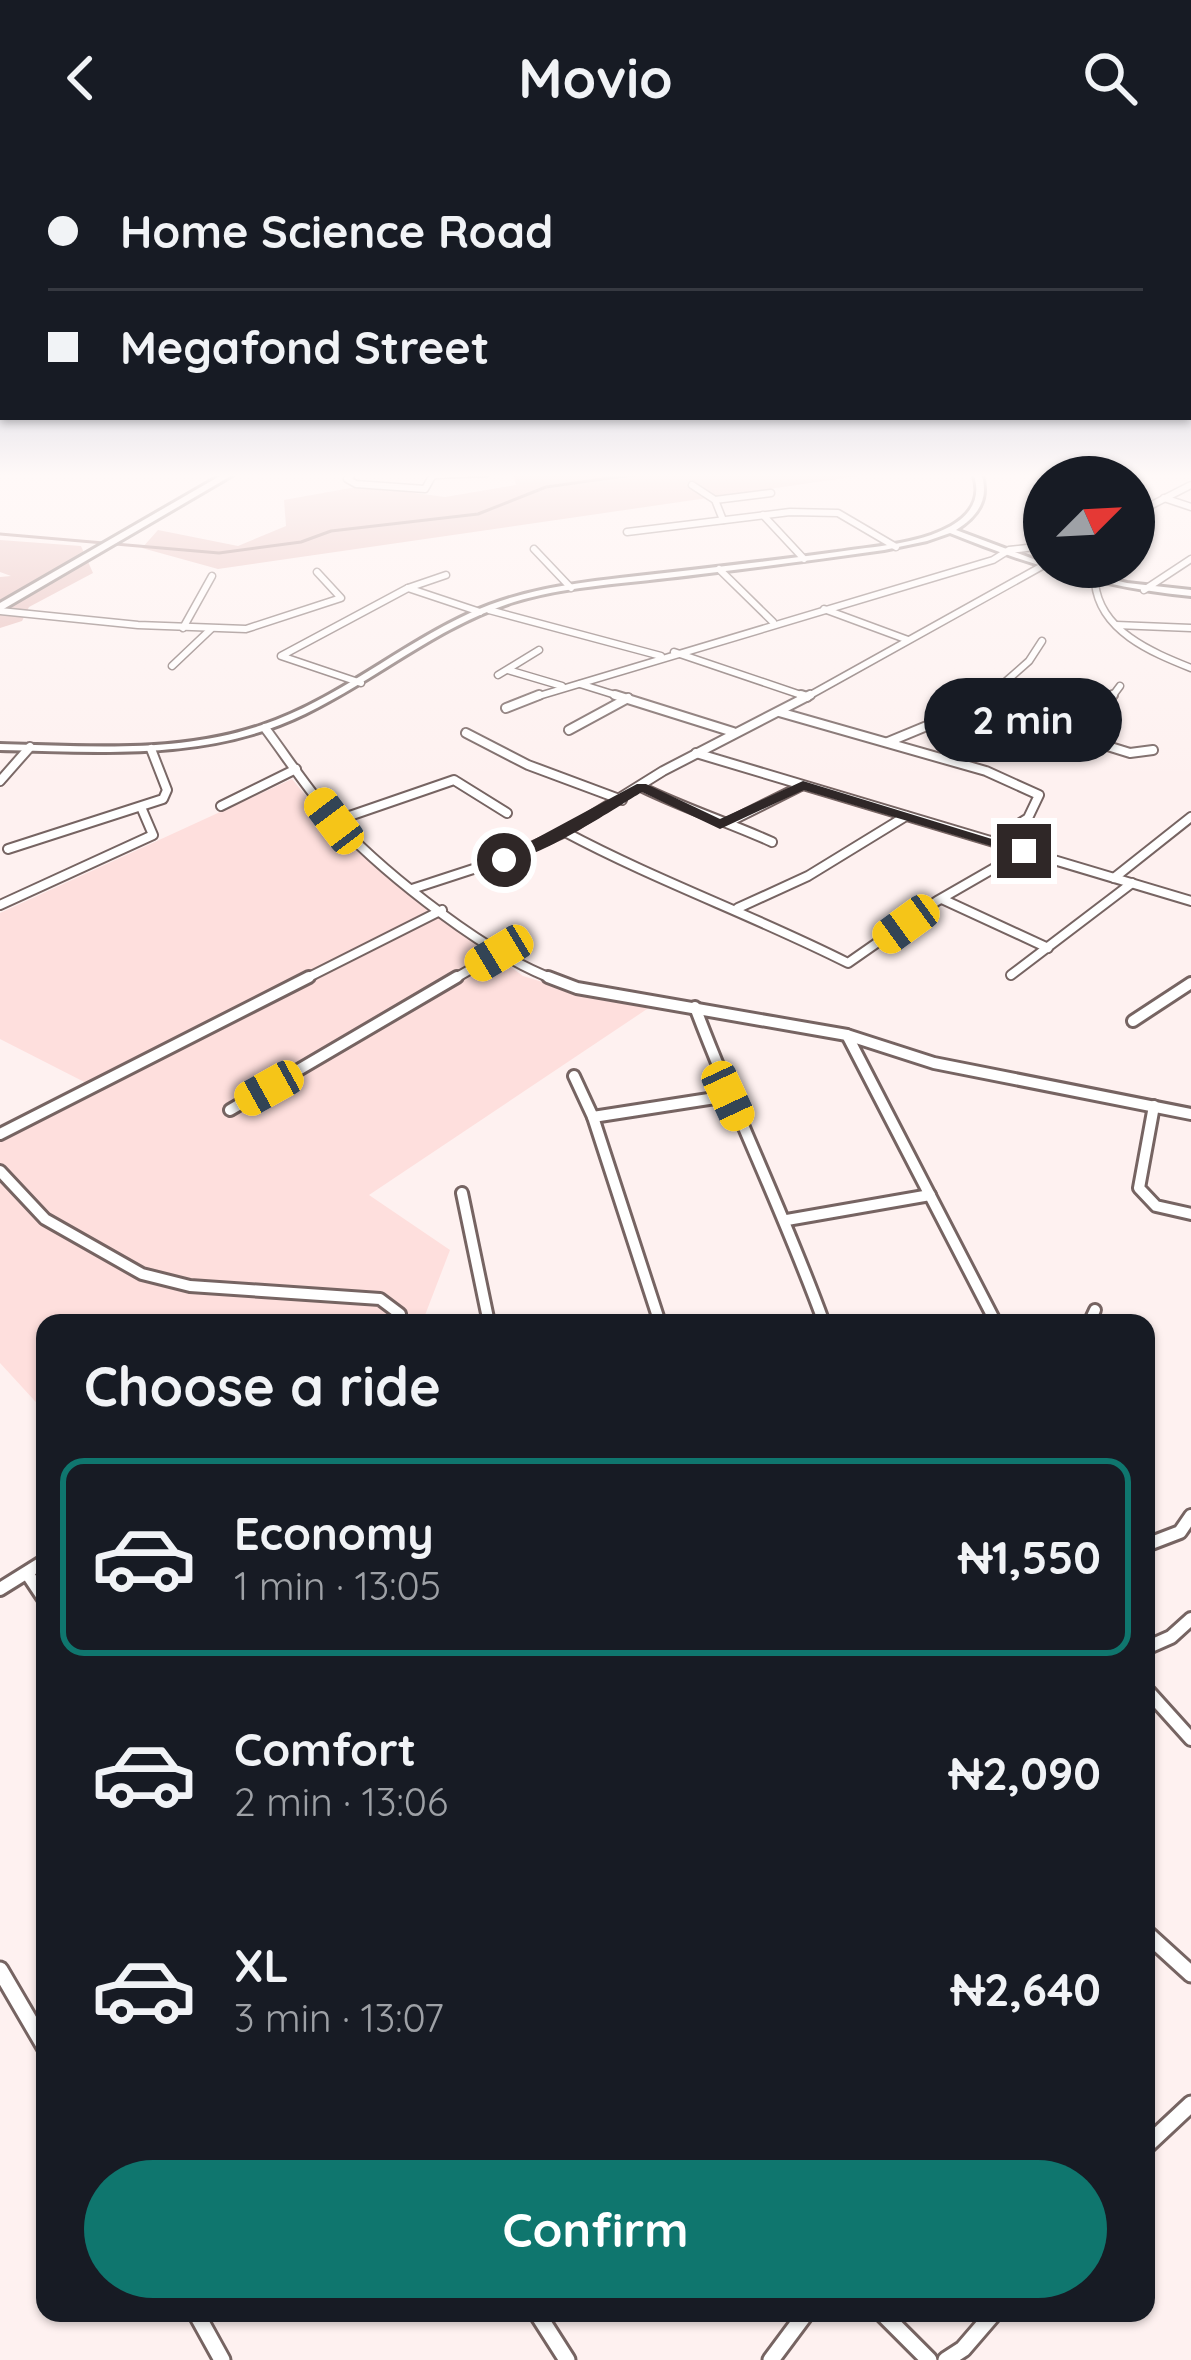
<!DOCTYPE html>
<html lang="en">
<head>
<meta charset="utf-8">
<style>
	:root { --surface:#171b24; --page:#20242c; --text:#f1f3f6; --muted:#9ea1a6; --line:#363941; --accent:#0f766e }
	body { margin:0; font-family:Quicksand,sans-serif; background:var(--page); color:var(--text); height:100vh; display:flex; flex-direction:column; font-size:45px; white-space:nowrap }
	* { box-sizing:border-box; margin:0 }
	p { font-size:39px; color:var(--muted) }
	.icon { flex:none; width:66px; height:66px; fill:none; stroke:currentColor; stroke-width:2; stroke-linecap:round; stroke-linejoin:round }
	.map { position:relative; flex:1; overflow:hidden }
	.drawer { position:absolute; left:36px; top:1158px; width:1119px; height:1008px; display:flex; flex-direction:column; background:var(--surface); border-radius:24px; box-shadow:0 3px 9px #0004 }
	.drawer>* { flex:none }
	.hud { position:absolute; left:0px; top:0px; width:1191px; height:264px; box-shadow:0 3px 9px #0004; display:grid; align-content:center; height:264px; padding:0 48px; background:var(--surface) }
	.needle { width:78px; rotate:66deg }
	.tools { position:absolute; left:1023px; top:300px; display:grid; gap:24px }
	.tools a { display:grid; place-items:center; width:132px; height:132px; border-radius:50%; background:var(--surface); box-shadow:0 3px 9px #0004; font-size:60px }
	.end { position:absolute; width:54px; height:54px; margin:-27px; border:15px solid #2f2727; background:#fff; box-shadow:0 0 0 6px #fff }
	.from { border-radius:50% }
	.bubble { position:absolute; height:84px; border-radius:42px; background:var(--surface); box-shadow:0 3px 9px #0004; font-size:39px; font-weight:700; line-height:84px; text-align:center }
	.car { position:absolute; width:36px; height:72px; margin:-36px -18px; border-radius:15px; box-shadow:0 0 9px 3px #0007; background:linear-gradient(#f5c518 24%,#345 0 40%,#f5c518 0 76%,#345 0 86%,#f5c518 0) }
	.hud b { display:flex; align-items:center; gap:42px; height:114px; font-size:45px }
	.hud b+b { border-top:3px solid var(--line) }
	.hud i { width:30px; height:30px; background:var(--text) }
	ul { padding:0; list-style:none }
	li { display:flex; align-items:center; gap:36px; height:198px; margin:0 24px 18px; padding:0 24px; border:6px solid transparent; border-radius:24px }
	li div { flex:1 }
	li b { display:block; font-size:45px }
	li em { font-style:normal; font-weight:700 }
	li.active { border-color:var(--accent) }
	li>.icon { width:108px; height:108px; stroke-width:1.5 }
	h2 { padding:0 48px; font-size:54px; line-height:144px }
	.cta { display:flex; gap:24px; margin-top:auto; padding:24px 48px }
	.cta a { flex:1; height:138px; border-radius:72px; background:var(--accent); color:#fff; font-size:48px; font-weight:700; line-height:138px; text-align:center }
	header { display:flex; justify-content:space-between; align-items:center; height:156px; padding:0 48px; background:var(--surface); font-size:54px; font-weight:700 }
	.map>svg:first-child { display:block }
</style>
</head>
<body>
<header><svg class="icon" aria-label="back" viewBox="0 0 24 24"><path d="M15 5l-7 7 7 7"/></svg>Movio<svg class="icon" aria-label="search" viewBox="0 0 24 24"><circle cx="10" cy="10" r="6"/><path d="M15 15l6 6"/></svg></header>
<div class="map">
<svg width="1191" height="2204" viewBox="0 0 1191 2204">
	<rect width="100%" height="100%" fill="#fef1f0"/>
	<!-- built -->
	<path fill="#fedfdd" d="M292,623L344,686L523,820L605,845L653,849L369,1039L450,1094L422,1167H45V1256L0,1207V986L102,935L0,883V757Z"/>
	<!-- green -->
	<g fill="#e6bab7">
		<path d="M513,317H880L218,413L142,392L158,374L238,390L286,370L284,344L362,330L445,341L516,329Z"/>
		<path d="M0,384L81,390L93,417L29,451L22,465L0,472V421L11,420L0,416Z"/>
	</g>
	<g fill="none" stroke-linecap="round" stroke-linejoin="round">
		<!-- stream -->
		<path stroke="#936e6c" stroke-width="3" d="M0,378L219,397L301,386L331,375L478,358L546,331L646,317"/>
		<!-- street-far4 casing -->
		<g stroke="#766462" stroke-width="9">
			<g id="street-far4">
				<path d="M352,318L347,323L356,328L425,333L434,317"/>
				<path d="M434,319L487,317"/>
				<path d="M1105,321L1108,317"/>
				<path d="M692,329L715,344L723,364"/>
				<path d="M1164,342L1191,351"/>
				<path d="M715,344L771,337"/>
				<path d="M1134,358L1191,329"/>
				<path d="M763,359L804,403"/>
				<path d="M627,376L790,356L838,357L896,391"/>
				<path d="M534,393L571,432"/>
				<path d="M719,413L773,466"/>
				<path d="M1095,427C1100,475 1151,496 1191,512"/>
				<path d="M408,432L480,456"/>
				<path d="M1144,434L1191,403"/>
				<path d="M824,453L908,484"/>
				<path d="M489,454L661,500"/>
				<path d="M0,455L138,469L246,473L341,442L317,416"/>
				<path d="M1116,469L1191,472"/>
				<path d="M183,472L212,420"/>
				<path d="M674,496L807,541"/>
				<path d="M172,510L211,473"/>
				<path d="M508,514L562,530"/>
				<path d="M498,519L539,494"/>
				<path d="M361,527L281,500L408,432L446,419"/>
				<path d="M580,528L625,542"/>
				<path d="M532,542L993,404L1009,394L1044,390"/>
				<path d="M805,542L1044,409"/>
				<path d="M987,542L1029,505L1042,485"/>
				<path d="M1111,542L1120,530"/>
			</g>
		</g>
		<!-- street-far3 casing -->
		<g stroke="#766462" stroke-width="12">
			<g id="street-far3">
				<path d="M615,539L733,576"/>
				<path d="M801,539L807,541"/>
				<path d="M506,552L539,539"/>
				<path d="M988,553L989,539"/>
				<path d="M779,556L986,615L1039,639L1028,662L992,685"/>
				<path d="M265,572C289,604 311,639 338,668C388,720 488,800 556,824"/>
				<path d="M569,574L628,542"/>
				<path d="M466,577L528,609L622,644"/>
				<path d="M1082,580L1113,539"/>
				<path d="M888,586L963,555L988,553L1130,597L1153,594"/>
				<path d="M696,597L1191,745"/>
				<path d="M0,625L30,591"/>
				<path d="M641,631C686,653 728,666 772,686"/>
				<path d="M221,650L296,613"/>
				<path d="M335,665L454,624L507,657"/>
				<path d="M729,666L801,630"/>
				<path d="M565,676C657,725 755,760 848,807L937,745L1024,695"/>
				<path d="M8,693L163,643L167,634L151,593"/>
				<path d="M1114,722L1191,661"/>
				<path d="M412,733L504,703L565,676L663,615L810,539"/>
				<path d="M942,743L1048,792"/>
				<path d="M0,749L153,679L141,651"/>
				<path d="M738,752L808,720L906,660"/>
				<path d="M1011,819L1132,727"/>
				<path d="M303,824L442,754"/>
				<path d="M452,824L499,797"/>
			</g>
		</g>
		<!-- street-far2 casing -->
		<g stroke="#766462" stroke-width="16">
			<g id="street-far2">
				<path d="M548,821L577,832L847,879L934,907L1191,958"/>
				<path d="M695,851C735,958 785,1059 824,1167"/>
				<path d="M1133,865L1191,827"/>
				<path d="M847,879L996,1167"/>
				<path d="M574,920L593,961L660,1167"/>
				<path d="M1154,950L1139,1032L1156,1050L1191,1058"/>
				<path d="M230,954L457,821"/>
				<path d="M593,961L728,940"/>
				<path d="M0,978L309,821"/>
				<path d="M0,1015L45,1063L142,1118L190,1130L380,1143L400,1158"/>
				<path d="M462,1037L489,1167"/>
				<path d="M787,1064L930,1039"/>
				<path d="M1089,1167L1095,1154"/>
			</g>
		</g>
		<!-- street-far1 casing -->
		<g stroke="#766462" stroke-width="18">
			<g id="street-far1">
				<path d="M1146,1389L1180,1376L1191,1360"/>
				<path d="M27,1417L45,1444"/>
				<path d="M0,1433L45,1405"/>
				<path d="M1146,1492L1171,1481L1191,1463"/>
				<path d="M1146,1533L1191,1583"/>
			</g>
		</g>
		<!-- street casing -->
		<g stroke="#766462" stroke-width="21">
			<g id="street">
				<path d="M1146,1777L1191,1818"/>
				<path d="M0,1814L45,1891"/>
				<path d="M1146,1990L1191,1948"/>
				<path d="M196,2157L222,2204"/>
				<path d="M537,2157L567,2204"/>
				<path d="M882,2157L929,2204"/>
				<path d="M771,2204L806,2157"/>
				<path d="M946,2204L963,2193L994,2157"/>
			</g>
		</g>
		<!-- secondary casing -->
		<g stroke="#766462" stroke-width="6">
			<path id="secondary" d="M973,317H981C990,343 978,360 956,374L1044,407V411H1059L1127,427L1191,434V440C1106,432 1028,409 950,377L927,385L884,394C812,404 739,414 667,422C616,428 563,431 514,446C438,470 376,524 305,558C209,605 104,596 0,594V588C87,590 178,598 262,569C337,544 398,490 470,457C518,435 568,428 620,422C692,414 764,406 837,396C874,390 917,389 951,370C972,358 982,340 973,317Z"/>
		</g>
		<!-- highway casing -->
		<g stroke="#766462" stroke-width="6">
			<path id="highway" d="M225,317H236L0,455V447Z"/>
		</g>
		<!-- street-far4 -->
		<use href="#street-far4" stroke="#fff" stroke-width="6"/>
		<!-- street-far3 -->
		<use href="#street-far3" stroke="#fff" stroke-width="8"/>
		<!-- street-far2 -->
		<use href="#street-far2" stroke="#fff" stroke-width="10"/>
		<!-- street-far1 -->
		<use href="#street-far1" stroke="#fff" stroke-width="12"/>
		<!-- street -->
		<use href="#street" stroke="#fff" stroke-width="15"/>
		<!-- secondary -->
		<use href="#secondary" fill="#fff" fill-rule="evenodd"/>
		<!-- highway -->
		<use href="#highway" fill="#fff" fill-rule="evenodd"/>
	</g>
	<!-- sky -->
	<linearGradient id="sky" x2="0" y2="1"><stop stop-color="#97a4c2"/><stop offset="0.51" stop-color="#fff9f8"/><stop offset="1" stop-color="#fff9f8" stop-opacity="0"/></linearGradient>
	<rect width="1191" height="626" fill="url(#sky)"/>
	<!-- route -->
	<path fill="#2f2727" d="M803,625L1031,695L1018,698L804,634L720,673L642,636C617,651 519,716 496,704L637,628H646L720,663Z"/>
</svg>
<div class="tools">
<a><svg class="needle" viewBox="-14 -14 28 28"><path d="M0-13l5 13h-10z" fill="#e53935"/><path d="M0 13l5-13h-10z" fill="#9ea1a6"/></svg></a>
</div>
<i class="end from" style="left:504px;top:704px"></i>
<i class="end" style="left:1024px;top:695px"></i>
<div class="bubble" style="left:924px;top:522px;width:198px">2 min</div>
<i class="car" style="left:334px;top:665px;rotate:323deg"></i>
<i class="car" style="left:906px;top:768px;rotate:234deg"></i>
<i class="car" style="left:499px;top:797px;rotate:239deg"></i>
<i class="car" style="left:269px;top:932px;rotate:241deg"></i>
<i class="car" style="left:728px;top:940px;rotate:155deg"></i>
<div class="hud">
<b><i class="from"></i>Home Science Road</b>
<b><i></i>Megafond Street</b>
</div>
<section class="drawer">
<h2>Choose a ride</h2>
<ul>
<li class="active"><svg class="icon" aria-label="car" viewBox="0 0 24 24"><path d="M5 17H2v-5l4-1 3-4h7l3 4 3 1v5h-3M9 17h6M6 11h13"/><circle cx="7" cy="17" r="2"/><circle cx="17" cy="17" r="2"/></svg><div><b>Economy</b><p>1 min · 13:05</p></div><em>₦1,550</em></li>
<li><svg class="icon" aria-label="car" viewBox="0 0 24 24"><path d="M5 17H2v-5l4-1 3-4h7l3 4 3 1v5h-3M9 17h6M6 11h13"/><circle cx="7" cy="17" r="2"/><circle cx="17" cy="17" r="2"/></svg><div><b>Comfort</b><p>2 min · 13:06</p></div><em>₦2,090</em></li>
<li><svg class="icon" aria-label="car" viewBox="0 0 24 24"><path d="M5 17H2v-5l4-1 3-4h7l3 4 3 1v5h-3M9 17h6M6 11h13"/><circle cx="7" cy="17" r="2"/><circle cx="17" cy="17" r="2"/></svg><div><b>XL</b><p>3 min · 13:07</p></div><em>₦2,640</em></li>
</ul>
<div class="cta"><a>Confirm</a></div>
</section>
</div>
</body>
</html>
